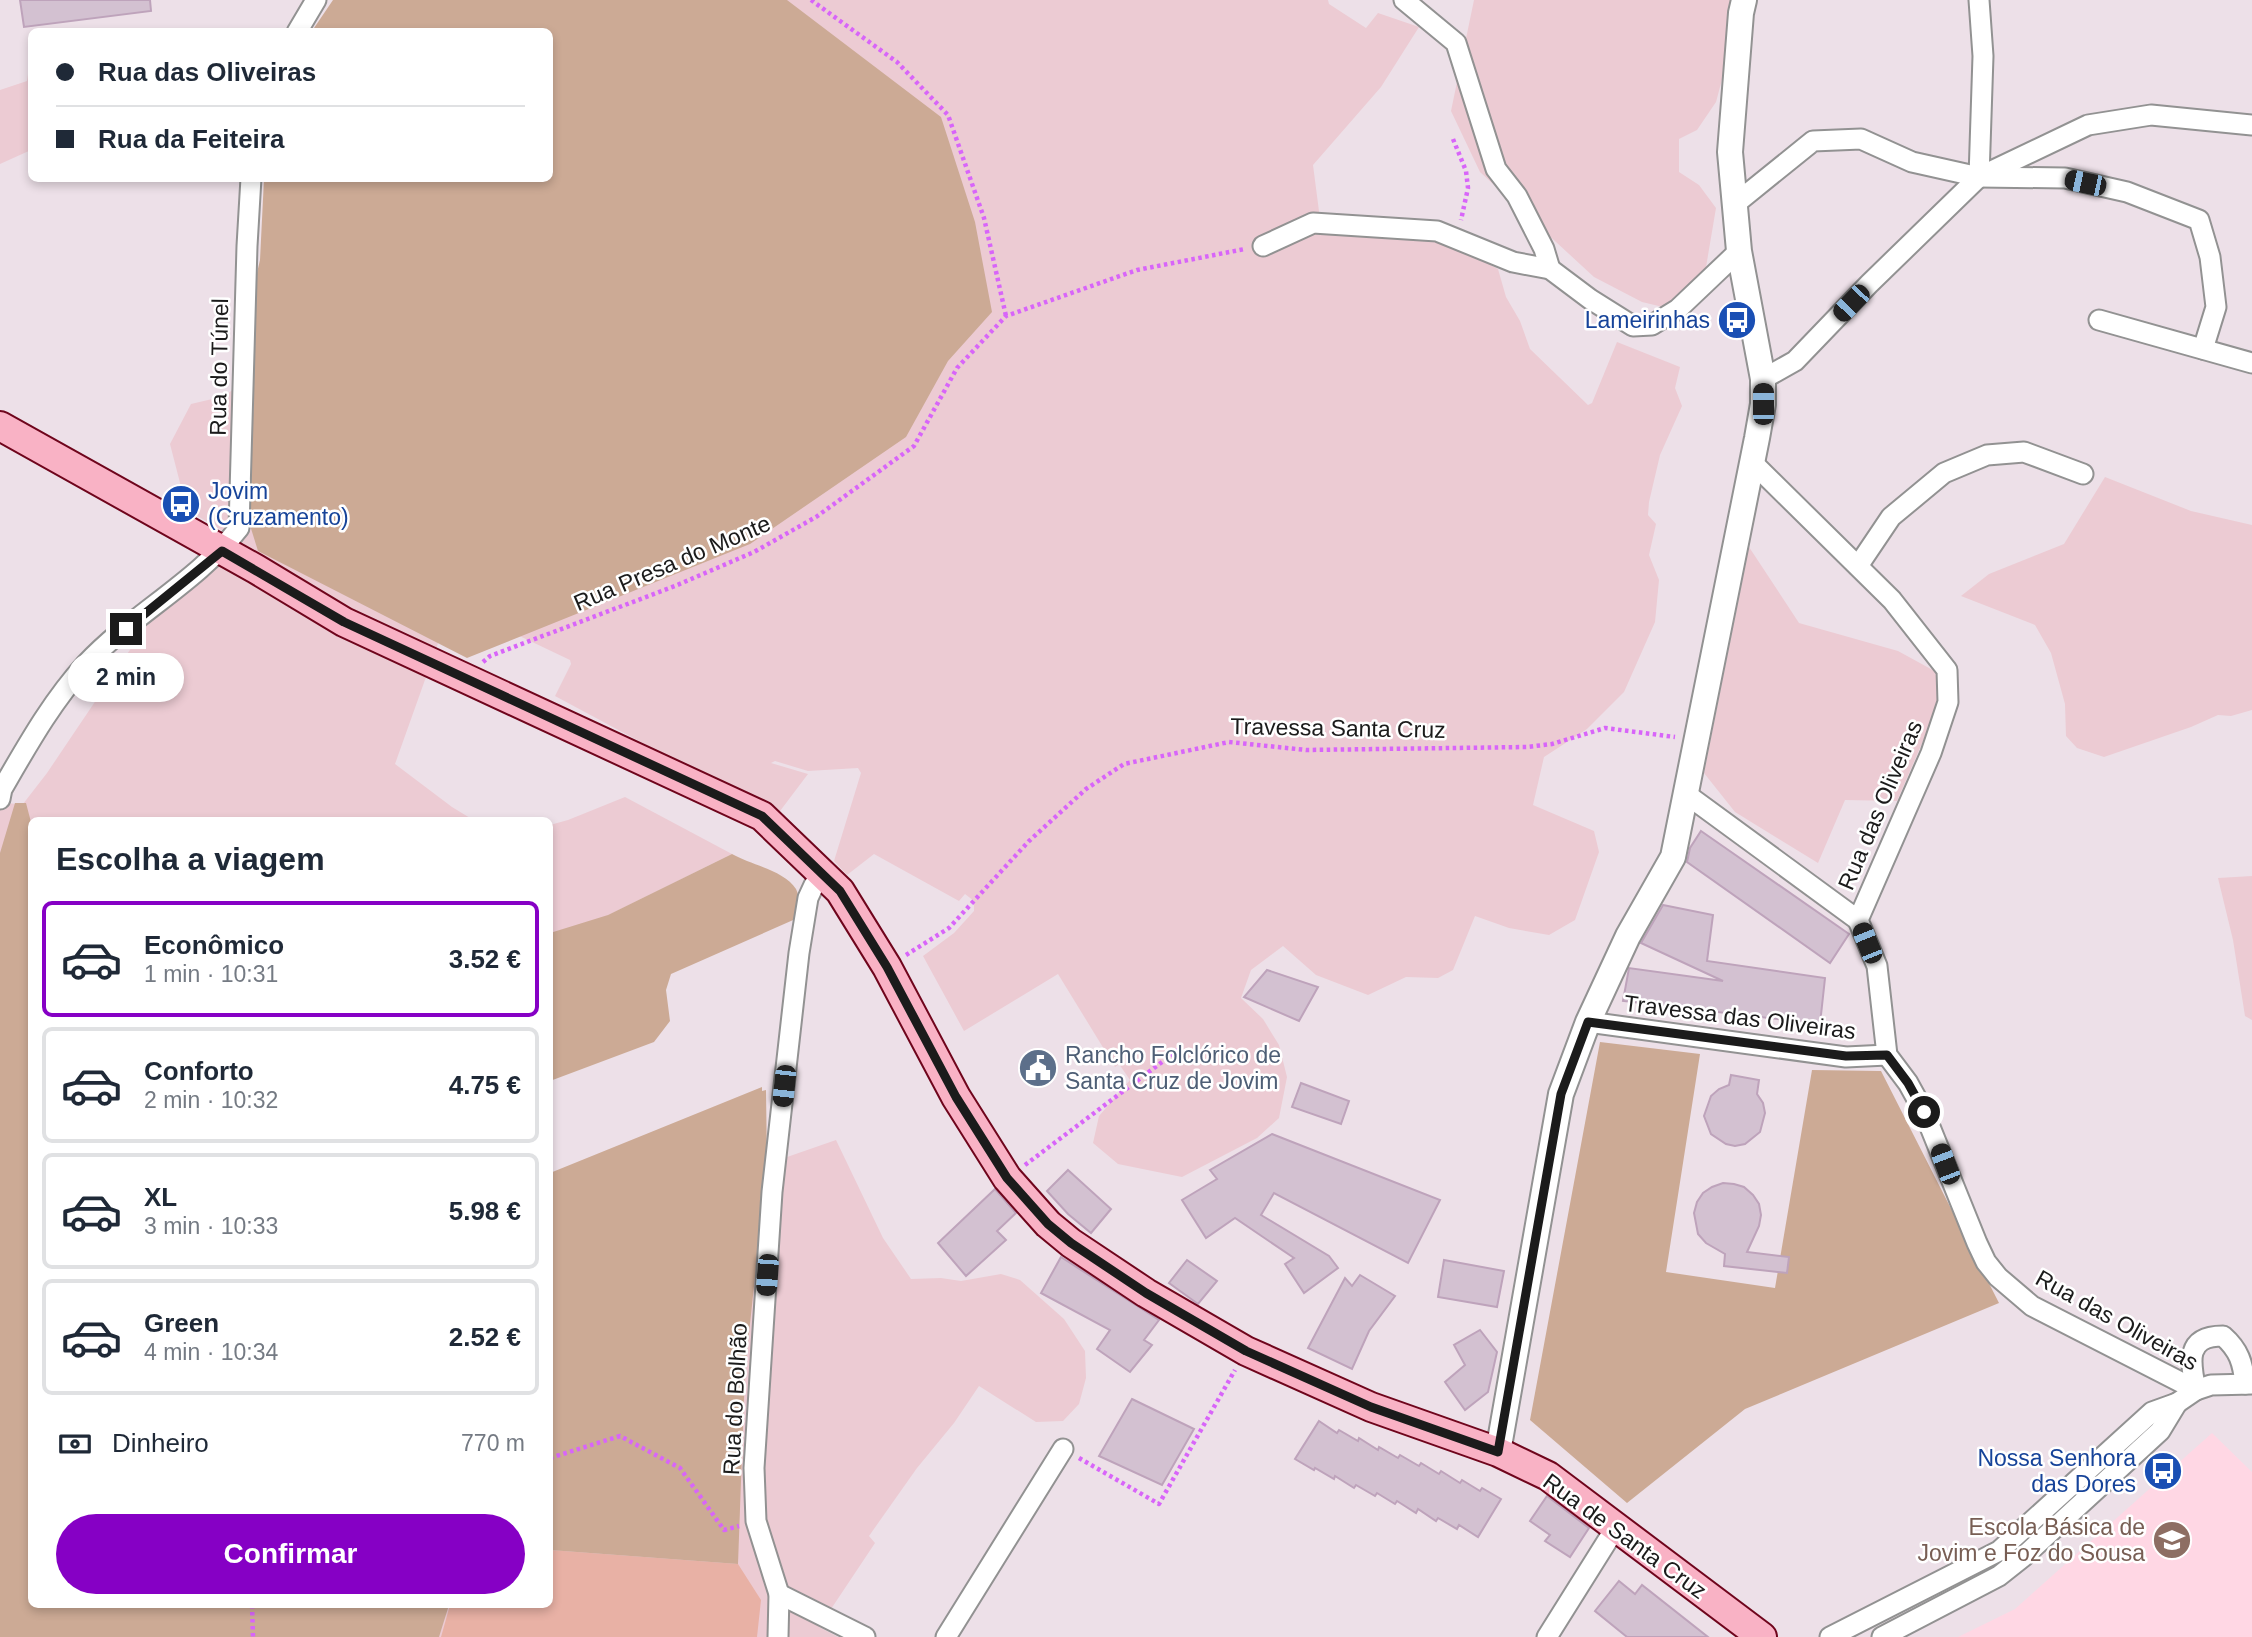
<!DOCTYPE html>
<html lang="pt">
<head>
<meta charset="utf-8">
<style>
	:root { --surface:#fff; --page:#f2f2f3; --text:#1f2937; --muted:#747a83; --line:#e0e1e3; --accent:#8600c5 }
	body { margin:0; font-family:Helvetica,sans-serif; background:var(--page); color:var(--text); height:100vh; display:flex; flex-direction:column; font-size:26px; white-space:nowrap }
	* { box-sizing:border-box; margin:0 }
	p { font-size:23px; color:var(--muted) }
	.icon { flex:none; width:38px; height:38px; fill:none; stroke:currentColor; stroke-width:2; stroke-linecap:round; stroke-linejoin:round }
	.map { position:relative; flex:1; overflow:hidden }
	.drawer { position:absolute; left:28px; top:817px; width:525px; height:791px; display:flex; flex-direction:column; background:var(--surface); border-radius:10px; box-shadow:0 4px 10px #0003 }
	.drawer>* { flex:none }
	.guide { position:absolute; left:28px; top:28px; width:525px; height:154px; border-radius:10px; box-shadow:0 4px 10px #0003; display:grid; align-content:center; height:154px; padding:0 28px; background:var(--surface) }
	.end { position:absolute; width:32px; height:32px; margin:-16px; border:9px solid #1b1b1b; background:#fff; box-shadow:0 0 0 4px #fff }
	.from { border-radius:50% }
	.bubble { position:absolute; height:49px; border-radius:24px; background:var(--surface); box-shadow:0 4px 10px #0003; font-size:23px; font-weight:700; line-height:49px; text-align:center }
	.car { position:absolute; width:21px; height:42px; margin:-21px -10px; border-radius:9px; box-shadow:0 0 5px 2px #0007; background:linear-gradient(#222 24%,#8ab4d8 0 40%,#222 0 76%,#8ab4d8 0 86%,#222 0) }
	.guide b { display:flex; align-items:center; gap:24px; height:66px; font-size:26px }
	.guide b+b { border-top:2px solid var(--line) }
	.guide i { width:18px; height:18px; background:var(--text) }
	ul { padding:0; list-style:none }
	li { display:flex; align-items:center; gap:21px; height:116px; margin:0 14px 10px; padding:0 14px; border:4px solid var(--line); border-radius:10px }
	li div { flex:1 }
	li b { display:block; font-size:26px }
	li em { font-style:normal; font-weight:700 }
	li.current { border-color:var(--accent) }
	li>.icon { width:63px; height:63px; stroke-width:1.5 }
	h2 { padding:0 28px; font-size:32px; line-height:84px }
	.pay { display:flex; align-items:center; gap:18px; height:77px; padding:0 28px; font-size:26px }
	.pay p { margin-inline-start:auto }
	.cta { display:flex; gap:14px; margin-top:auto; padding:14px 28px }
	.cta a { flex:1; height:80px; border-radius:42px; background:var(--accent); color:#fff; font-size:28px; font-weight:700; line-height:80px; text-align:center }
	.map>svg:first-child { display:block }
</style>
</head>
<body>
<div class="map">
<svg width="2252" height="1637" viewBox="0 0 2252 1637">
	<rect width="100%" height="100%" fill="#ede0e8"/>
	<!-- education -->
	<path fill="#ffd7e4" d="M2212,1433L2252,1472V1637H1958L2015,1609Z"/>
	<!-- farmland -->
	<g fill="#eccbd3">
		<path d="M545,0H1328L1329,4L1366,28L1378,13L1419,27L1381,87L1313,165L1320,219L1436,236L1498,269L1506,297L1520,321L1530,349L1588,405L1592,403L1617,342L1680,367L1675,388L1682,406L1660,455L1649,502L1648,515L1656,524L1649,555L1659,580L1655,622L1624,692L1587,729L1544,757L1533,805L1594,831L1599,852L1575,920L1549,935L1509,928L1475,916L1453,970L1438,978L1406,977L1368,995L1316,975L1283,946L1251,970L1241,998L1263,1019L1279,1045L1287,1077L1279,1118L1257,1138L1182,1177L1118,1164L1093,1143L1099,1116L1130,1080L1119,1064L1115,1067L1058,974L964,1031L923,956L954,933L974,911V901L965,894L959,901L874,854L847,875L834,861L861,773L858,768L808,771L775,761L771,763L808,774L777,815L555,696L571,664L570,660L452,604L395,764L452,807L475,821H32L31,1047L0,1025V803L23,804L47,773L146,626L237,550L223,531L187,510L170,444L191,404L225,396L242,382L268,410L593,387Z"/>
		<path d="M1474,0H1735L1724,72L1716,102L1697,130L1679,139V172L1699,185L1716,208L1705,273L1667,308L1642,302L1594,277L1480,172L1451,111Z"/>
		<path d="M31,54V150L0,164V90L27,81Z"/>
		<path d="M2105,477L2191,511L2252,525V710L2231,716L2218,715L2191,727L2104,757L2077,748L2066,736L2065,704L2051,653L2035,625L1961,596L1989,574L2064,544Z"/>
		<path d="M1749,547L1799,623L1898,651L1940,674L1939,704L1897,801L1845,800L1818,863L1735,812L1704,773Z"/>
		<path d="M625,797L732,854L550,944V825L568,820Z"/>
		<path d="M2252,876V1020L2245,1016L2233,940L2218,878Z"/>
		<path d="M836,1140L883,1238L911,1279L941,1278L961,1281L1001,1274L1020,1280L1064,1319L1085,1351L1086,1378L1079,1404L1063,1421L1036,1422L979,1386L954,1423L917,1468L869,1536L875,1543L819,1627L838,1637H334L321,1605H550V1466L767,1164Z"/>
	</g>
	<!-- grass -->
	<path fill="#e8b1a5" d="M550,1550L738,1564L761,1600L757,1637H441L450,1605H550Z"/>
	<!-- forest -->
	<g fill="#ccaa95">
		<path d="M333,0H787L941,117L975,222L992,312L948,361L906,437L750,544L467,658L258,551L248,519L254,395L242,382L256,277L260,260L264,179L550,178V32L312,31Z"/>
		<path d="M15,803H26L32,826V1605H449L439,1637H0V853Z"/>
		<path d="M732,854C751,865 784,870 796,889C800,896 799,909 800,917L671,974L666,990L670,1021L654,1042L550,1081V933L608,915Z"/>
		<path d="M1600,1042L1700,1054L1666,1272L1775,1288L1812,1070L1881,1071L1999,1303L1745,1409L1627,1503L1530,1420Z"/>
		<path d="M762,1087V1091L766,1090L767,1164L745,1371L738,1564L550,1550V1173Z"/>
	</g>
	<!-- building -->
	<g fill="#d3c1d1" stroke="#bea3bb" stroke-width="2">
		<path d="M20,0H150L151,11L24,27Z"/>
		<path d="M1701,831L1849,934L1830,963L1687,862L1690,848Z"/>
		<path d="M1663,905L1713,915L1707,961L1825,978L1820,1024L1623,1001L1629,968L1723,981L1641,943Z"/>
		<path d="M1267,970L1318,987L1299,1021L1244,997Z"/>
		<path d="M1731,1075L1759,1080L1757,1094L1763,1103L1765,1113L1760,1132L1745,1144L1735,1146L1726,1144L1711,1134L1704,1116L1711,1096L1719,1089L1729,1085Z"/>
		<path d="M1301,1083L1349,1101L1341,1124L1292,1107Z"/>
		<path d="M1272,1134L1440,1200L1408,1263L1274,1193L1261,1215L1329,1256L1338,1268L1304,1293L1285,1264L1294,1258L1235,1218L1206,1238L1182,1200L1217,1179L1210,1170Z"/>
		<path d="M1068,1170L1111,1209L1091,1233L1068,1214L1047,1191Z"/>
		<path d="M1723,1183L1734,1184L1744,1187L1753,1195L1759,1204L1761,1215L1759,1226L1747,1252L1789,1257L1787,1273L1724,1266L1725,1254L1706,1243L1698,1234L1694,1213L1697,1202L1703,1193L1712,1187Z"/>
		<path d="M995,1189L1016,1213L997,1231L1006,1240L966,1276L938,1243Z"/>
		<path d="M1061,1257L1159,1320L1144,1340L1152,1345L1130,1372L1097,1349L1110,1330L1041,1293Z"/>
		<path d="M1187,1260L1217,1281L1198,1304L1169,1283Z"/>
		<path d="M1444,1260L1504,1271L1497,1307L1438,1297Z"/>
		<path d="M1360,1275L1395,1296L1369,1331L1352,1369L1308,1348L1345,1278L1352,1286Z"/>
		<path d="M1480,1330L1497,1352L1488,1392L1465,1410L1445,1382L1465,1365L1454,1345Z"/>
		<path d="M1132,1399L1194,1429L1162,1485L1099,1456Z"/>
		<path d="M1319,1421L1337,1433L1339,1430L1358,1441L1359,1438L1378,1450L1379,1447L1398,1458L1400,1455L1419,1466L1421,1463L1439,1474L1441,1471L1460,1483L1462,1480L1480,1491L1482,1488L1501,1499L1478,1537L1459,1525L1457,1529L1438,1518L1436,1521L1418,1509L1416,1513L1397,1501L1395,1504L1377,1493L1375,1496L1356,1485L1354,1488L1335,1476L1334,1479L1315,1468L1314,1470L1295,1459Z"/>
		<path d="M1547,1496L1589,1528L1570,1557L1545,1541L1550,1535L1530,1521Z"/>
		<path d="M1619,1581L1635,1594L1642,1585L1708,1637H1627L1595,1611Z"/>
	</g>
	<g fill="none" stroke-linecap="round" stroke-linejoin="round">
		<!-- minor casing -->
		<g stroke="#929292" stroke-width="23">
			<g id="minor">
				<path d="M1404,0L1456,43L1496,169L1517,196L1544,249L1550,269"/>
				<path d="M1979,0L1983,56L1979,177"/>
				<path d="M297,32L316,0"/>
				<path d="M1735,204L1813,141L1861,139L1912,162L1979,177L2065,178L2127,192L2199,220L2210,257L2216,307L2203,349"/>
				<path d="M1263,246L1313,223L1437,231L1513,262L1550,269L1590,299L1633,326L1652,325L1678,309L1739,251"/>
				<path d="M2099,320L2252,363"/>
				<path d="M1763,379L1795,361L1869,284L1979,177L2088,125L2151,115L2252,125"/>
				<path d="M1752,462L1892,600L1947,670L1948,702L1931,753L1858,920L1877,966L1887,1055L1908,1083L1924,1112L1977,1243L1986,1262L1998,1277L2032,1306L2196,1390"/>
				<path d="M1858,566L1891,517L1944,473L1987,455L2024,452L2083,474"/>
				<path d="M1686,794L1858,920"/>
				<path d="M0,799L2,789C27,746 52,701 86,664C133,614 197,582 239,528L247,246L251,178"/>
				<path d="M1588,1022L1846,1057L1887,1055"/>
				<path d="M2196,1390C2190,1362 2185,1336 2223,1336C2239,1350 2243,1363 2245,1384"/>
				<path d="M779,1594L865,1637"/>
				<path d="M778,1637L779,1594L756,1521L754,1468L772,1192L799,953L808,898L814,885L823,874"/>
				<path d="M946,1637L1063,1449"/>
				<path d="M1547,1637L1616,1527"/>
				<path d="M1830,1637L1999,1551L2152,1412L2177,1403L2196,1390L2211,1385L2252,1384"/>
				<path d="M1882,1637L1999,1576L2023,1557L2160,1431L2177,1403"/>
			</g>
		</g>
		<!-- tertiary casing -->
		<g stroke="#929292" stroke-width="28">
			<path id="tertiary" d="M1498,1452L1561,1094L1588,1022L1628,936L1673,857L1757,438L1763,404V379L1739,251L1730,152L1741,13L1744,0"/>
		</g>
		<!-- secondary casing -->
		<g stroke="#6f051c" stroke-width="32">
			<path id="secondary" d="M0,426L256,569L344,622L762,816L840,891L887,967L956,1097L1007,1178L1048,1224L1071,1243L1146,1293L1246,1351L1371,1407L1498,1452L1548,1476L1762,1637"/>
		</g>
		<!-- path -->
		<g stroke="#d865f9" stroke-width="4.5" stroke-dasharray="3.5 3.5" stroke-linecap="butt">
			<path d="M811,0L897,62L948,115L984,218L1006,316"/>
			<path d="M1453,139L1466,171L1468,188L1461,220"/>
			<path d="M483,662L490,656L675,586L754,552L816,517L914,446L957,368L1006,316L1137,270L1245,249"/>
			<path d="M906,955L949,928L1029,841L1086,789L1124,764L1229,742L1306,750L1527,747L1552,744L1605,728L1675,737"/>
			<path d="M1025,1165L1182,1047"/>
			<path d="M550,1458L620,1436L680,1468L724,1530L739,1526"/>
			<path d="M1079,1458L1159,1504L1235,1370"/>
			<path d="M252,1605L253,1637"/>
		</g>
		<!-- minor -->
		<use href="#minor" stroke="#fff" stroke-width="19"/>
		<!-- tertiary -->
		<use href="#tertiary" stroke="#fff" stroke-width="24"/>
		<!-- secondary -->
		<use href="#secondary" stroke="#f9b2c5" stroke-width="28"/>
	</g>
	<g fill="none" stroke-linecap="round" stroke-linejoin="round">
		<!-- route -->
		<path stroke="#1b1b1b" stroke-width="9" d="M126,629L222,551L344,622L762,816L840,891L887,967L956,1097L1007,1178L1048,1224L1071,1243L1146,1293L1246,1351L1371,1407L1498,1452L1561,1094L1588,1022L1846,1056L1887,1055L1908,1083L1924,1112"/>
	</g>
	<!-- icons -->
	<defs>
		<g id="bus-disc" transform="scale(2.0125)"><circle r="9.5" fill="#1a4fb4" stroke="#fff"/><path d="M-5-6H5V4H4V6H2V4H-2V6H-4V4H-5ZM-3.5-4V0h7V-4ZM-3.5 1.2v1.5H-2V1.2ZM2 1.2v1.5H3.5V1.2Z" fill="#fff"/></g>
		<g id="civic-disc" transform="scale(2.0125)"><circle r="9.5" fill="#5c6f8a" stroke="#fff"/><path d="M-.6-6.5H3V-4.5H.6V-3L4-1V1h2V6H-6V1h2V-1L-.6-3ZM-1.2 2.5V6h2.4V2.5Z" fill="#fff"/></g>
		<g id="school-disc" transform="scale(2.0125)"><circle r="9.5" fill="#8d6e63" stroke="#fff"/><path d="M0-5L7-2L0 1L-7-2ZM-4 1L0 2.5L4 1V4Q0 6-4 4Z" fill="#fff"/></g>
	</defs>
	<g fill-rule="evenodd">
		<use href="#bus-disc" x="1737" y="320"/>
		<use href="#bus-disc" x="181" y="504"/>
		<use href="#civic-disc" x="1038" y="1068"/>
		<use href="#bus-disc" x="2163" y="1471"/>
		<use href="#school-disc" x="2172" y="1540"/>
	</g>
	<g text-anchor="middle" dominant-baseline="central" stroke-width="5" stroke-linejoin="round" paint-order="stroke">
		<!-- transit labels -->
		<g font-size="23" fill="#164399" stroke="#fff" text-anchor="end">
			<text x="1710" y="320">Lameirinhas</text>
			<text x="208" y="491" text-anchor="start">Jovim<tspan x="208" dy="26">(Cruzamento)</tspan></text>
			<text x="2136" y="1458">Nossa Senhora<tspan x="2136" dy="26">das Dores</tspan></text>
		</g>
		<!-- street labels -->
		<g font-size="23" fill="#1b1b1b" stroke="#fff">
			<text transform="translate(219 367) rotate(-89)">Rua do Túnel</text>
			<text transform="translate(672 563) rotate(-23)">Rua Presa do Monte</text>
			<text transform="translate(1338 728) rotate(1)">Travessa Santa Cruz</text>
			<text transform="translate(1880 805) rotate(-67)">Rua das Oliveiras</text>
			<text transform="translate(1740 1017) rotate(7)">Travessa das Oliveiras</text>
			<text transform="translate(2117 1320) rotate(29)">Rua das Oliveiras</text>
			<text transform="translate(735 1399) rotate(-87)">Rua do Bolhão</text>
			<text transform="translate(1625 1536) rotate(36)">Rua de Santa Cruz</text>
		</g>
		<!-- service labels -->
		<g font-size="23" fill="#4e5e75" stroke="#fff" text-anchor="start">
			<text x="1065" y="1055">Rancho Folclórico de<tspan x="1065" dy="26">Santa Cruz de Jovim</tspan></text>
		</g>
		<!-- education labels -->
		<g font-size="23" fill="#785e54" stroke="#fff" text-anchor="end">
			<text x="2145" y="1527">Escola Básica de<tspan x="2145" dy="26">Jovim e Foz do Sousa</tspan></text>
		</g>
	</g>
</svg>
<i class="end from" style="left:1924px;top:1112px"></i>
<i class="end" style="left:126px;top:629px"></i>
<div class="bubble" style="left:68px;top:653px;width:116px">2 min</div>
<i class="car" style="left:2085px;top:183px;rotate:282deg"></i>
<i class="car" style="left:1851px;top:303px;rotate:224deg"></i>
<i class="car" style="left:1763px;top:404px;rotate:0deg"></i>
<i class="car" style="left:1867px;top:943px;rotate:338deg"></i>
<i class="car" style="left:784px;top:1086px;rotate:186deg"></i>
<i class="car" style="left:1945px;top:1164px;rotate:339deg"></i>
<i class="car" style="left:767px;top:1275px;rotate:184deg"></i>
<div class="guide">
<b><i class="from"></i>Rua das Oliveiras</b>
<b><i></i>Rua da Feiteira</b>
</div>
<section class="drawer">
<h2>Escolha a viagem</h2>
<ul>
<li class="current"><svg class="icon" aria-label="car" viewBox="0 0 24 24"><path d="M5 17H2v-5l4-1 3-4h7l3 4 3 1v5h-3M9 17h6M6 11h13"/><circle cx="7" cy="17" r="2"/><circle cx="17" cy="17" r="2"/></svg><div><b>Econômico</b><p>1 min · 10:31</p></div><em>3.52 €</em></li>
<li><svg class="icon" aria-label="car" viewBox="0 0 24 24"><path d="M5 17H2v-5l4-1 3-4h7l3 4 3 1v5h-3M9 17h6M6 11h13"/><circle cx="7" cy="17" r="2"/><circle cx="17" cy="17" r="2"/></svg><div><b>Conforto</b><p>2 min · 10:32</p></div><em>4.75 €</em></li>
<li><svg class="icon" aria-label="car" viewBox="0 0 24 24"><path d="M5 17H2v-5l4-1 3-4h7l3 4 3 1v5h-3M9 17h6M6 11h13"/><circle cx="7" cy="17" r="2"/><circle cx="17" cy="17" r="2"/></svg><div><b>XL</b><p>3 min · 10:33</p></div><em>5.98 €</em></li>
<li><svg class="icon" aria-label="car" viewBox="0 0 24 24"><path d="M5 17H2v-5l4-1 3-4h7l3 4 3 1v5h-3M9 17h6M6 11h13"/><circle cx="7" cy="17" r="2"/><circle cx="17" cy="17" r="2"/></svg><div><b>Green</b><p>4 min · 10:34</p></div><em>2.52 €</em></li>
</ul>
<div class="pay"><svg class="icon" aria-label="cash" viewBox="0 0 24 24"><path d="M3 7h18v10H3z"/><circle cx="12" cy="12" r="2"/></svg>Dinheiro<p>770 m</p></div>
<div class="cta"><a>Confirmar</a></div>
</section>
</div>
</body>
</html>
